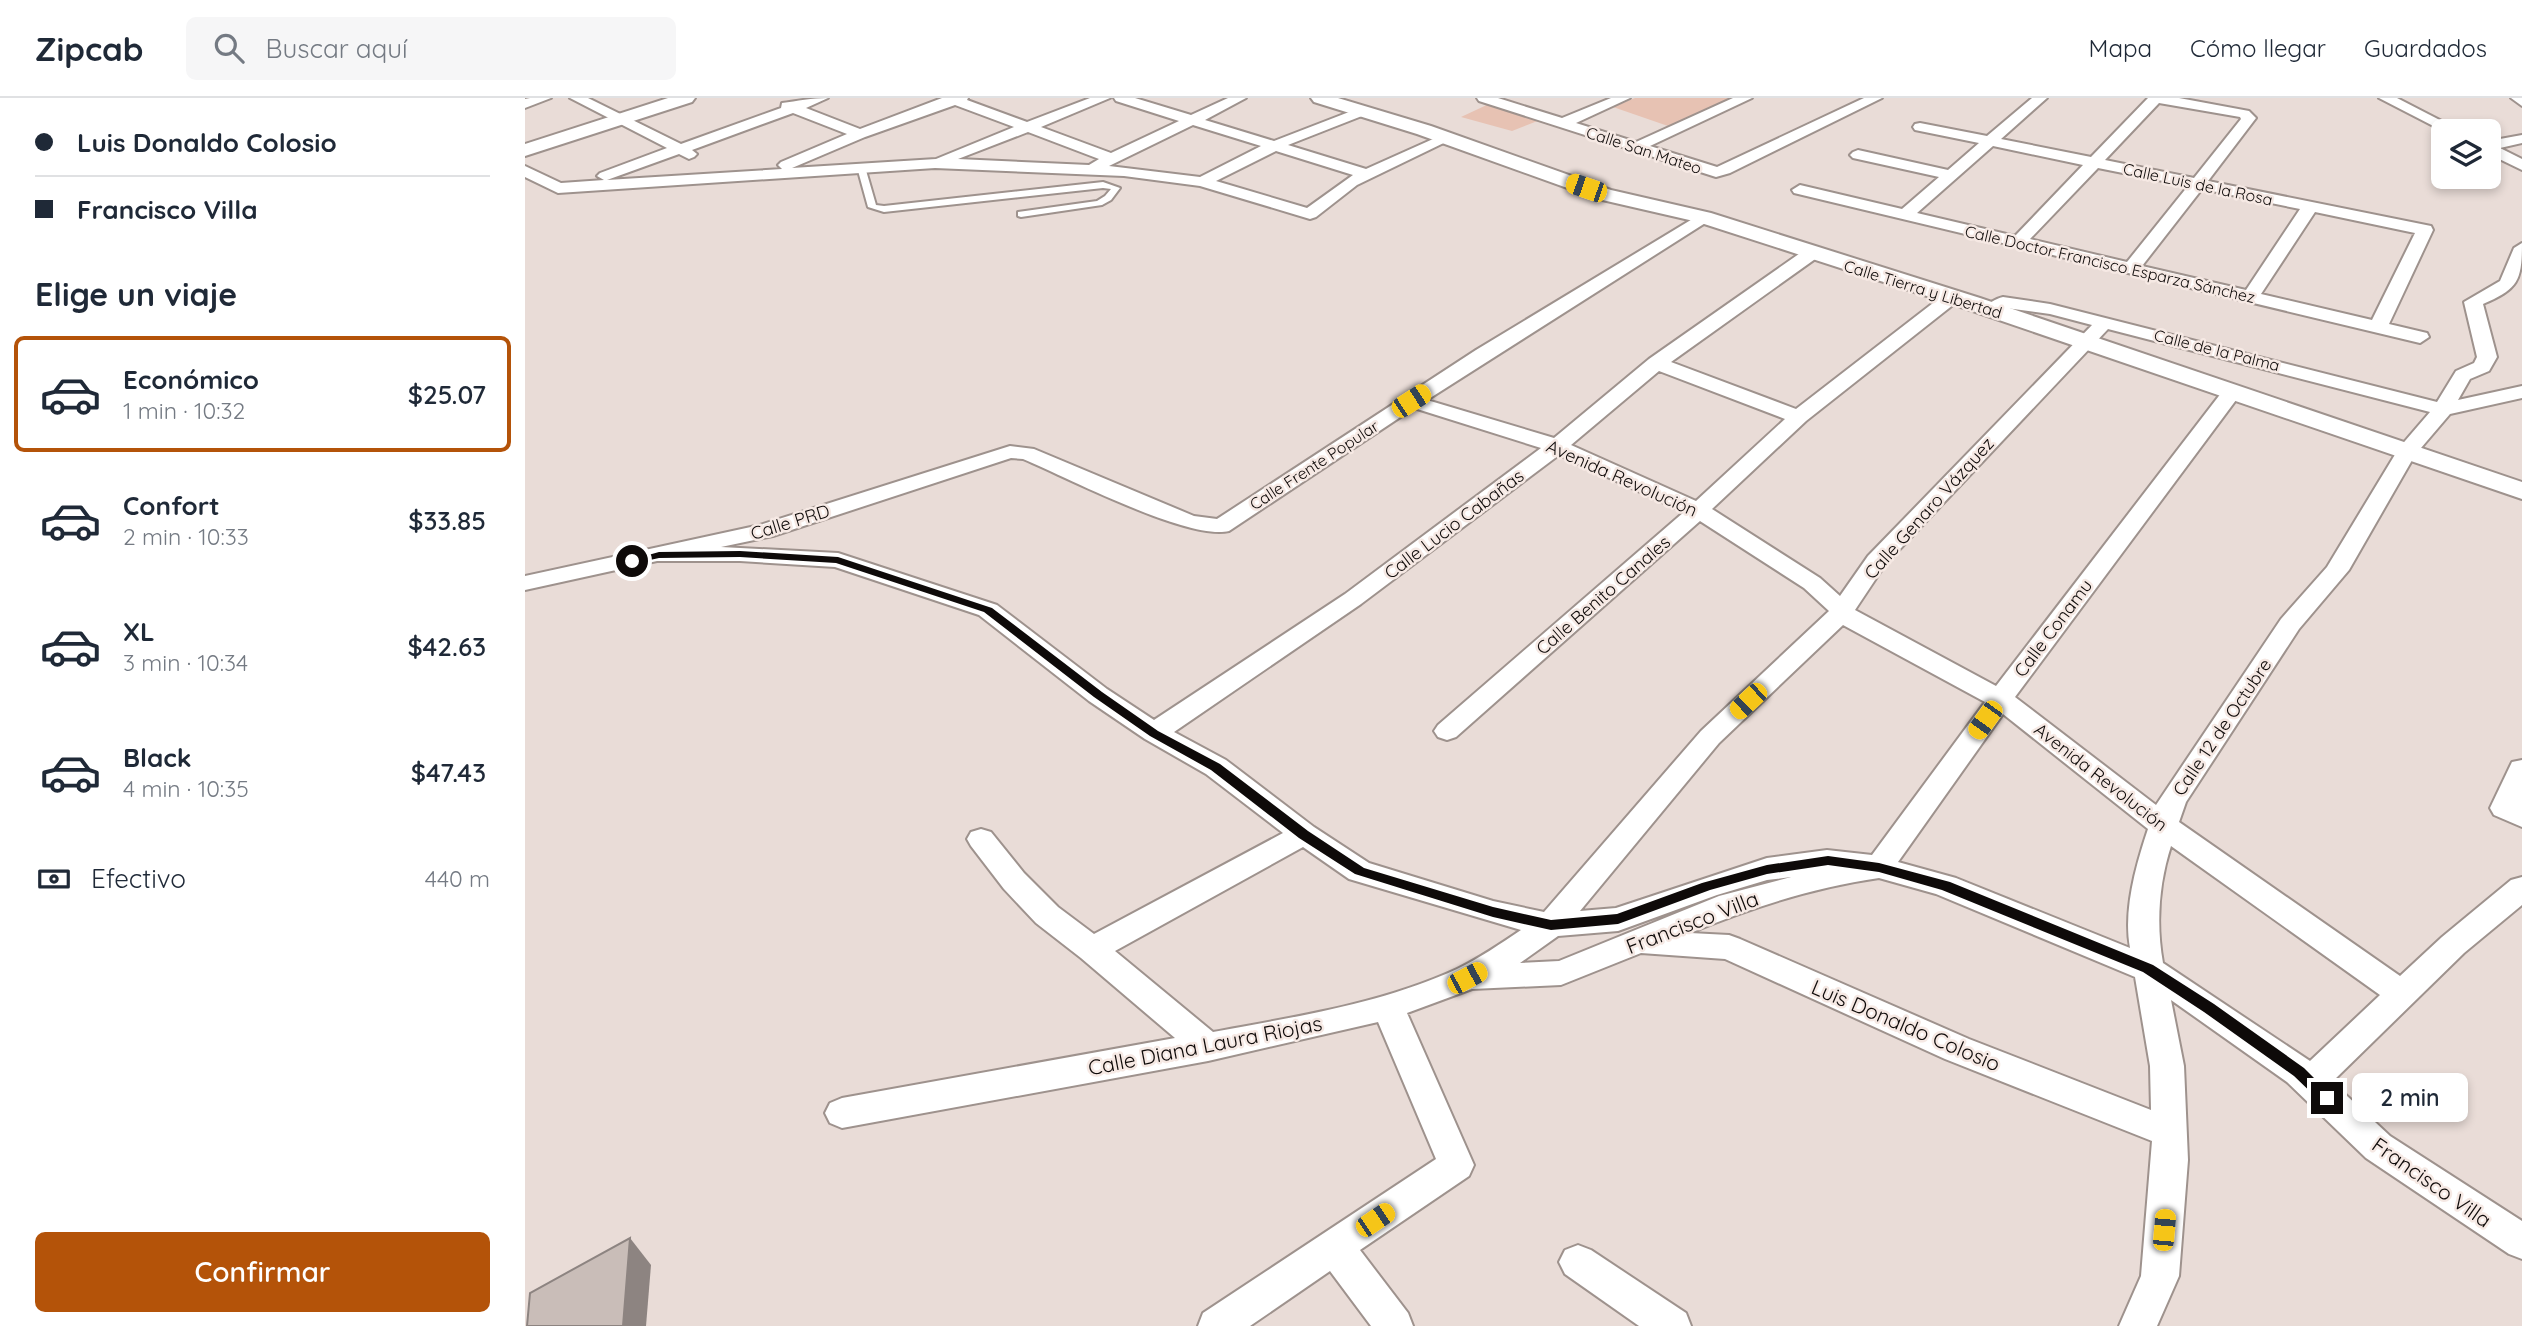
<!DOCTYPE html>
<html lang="es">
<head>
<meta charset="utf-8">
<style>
	:root { --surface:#fff; --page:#f6f6f7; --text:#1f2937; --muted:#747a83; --line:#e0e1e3; --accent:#b45309 }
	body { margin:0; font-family:Quicksand,sans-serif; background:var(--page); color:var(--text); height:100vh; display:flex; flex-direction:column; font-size:26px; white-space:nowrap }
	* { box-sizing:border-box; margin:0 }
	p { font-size:23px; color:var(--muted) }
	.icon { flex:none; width:38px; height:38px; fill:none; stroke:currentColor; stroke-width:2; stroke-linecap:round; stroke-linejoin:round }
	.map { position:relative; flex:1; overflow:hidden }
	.side { display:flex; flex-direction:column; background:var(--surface); width:525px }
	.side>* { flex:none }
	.top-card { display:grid; align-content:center; height:154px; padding:0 35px; background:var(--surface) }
	.tools { position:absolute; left:1906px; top:21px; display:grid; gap:14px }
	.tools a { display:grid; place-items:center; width:70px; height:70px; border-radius:10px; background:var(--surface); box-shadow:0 4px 10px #0003; font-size:35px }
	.end { position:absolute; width:32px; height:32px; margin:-16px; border:9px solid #0e0a09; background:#fff; box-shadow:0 0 0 4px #fff }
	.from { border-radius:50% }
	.bubble { position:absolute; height:49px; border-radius:10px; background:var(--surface); box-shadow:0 4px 10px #0003; font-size:23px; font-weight:600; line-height:49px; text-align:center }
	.car { position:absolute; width:21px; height:42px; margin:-21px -10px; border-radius:9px; box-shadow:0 0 5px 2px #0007; background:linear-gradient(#f5c518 24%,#345 0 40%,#f5c518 0 76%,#345 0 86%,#f5c518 0) }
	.top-card b { display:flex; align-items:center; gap:24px; height:66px; font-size:26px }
	.top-card b+b { border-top:2px solid var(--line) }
	.top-card i { width:18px; height:18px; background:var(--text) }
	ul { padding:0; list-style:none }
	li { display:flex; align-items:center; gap:21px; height:116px; margin:0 14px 10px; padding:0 21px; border:4px solid transparent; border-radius:10px }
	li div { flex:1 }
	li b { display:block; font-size:26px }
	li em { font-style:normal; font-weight:600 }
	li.active { border-color:var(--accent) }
	li>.icon { width:63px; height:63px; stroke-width:1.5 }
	h2 { padding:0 35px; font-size:32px; line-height:84px }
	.pay { display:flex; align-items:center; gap:18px; height:77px; padding:0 35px; font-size:26px }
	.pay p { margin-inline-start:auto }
	.button { display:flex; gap:14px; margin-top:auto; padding:14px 35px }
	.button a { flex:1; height:80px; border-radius:10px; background:var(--accent); color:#fff; font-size:28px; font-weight:600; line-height:80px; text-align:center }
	header { display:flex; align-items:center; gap:42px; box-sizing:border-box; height:98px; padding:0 35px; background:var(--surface); border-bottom:2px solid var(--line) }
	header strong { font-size:33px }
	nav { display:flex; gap:38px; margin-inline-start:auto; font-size:24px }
	.search { width:490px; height:63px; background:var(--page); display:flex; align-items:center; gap:18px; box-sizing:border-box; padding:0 24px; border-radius:10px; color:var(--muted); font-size:26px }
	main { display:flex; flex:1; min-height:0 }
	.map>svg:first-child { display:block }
</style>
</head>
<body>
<header>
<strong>Zipcab</strong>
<div class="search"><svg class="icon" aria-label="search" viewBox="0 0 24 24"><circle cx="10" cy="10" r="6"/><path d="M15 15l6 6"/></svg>Buscar aquí</div>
<nav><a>Mapa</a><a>Cómo llegar</a><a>Guardados</a></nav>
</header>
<main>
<section class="side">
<div class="top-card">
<b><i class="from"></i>Luis Donaldo Colosio</b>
<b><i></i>Francisco Villa</b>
</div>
<h2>Elige un viaje</h2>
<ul>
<li class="active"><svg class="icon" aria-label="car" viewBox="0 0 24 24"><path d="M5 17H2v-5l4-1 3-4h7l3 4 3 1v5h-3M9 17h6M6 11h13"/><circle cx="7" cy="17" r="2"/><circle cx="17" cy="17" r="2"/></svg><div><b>Económico</b><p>1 min · 10:32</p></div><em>$25.07</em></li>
<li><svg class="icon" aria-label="car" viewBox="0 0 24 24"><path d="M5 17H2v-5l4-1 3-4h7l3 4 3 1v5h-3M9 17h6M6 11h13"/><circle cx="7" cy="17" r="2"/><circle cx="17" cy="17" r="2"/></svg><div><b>Confort</b><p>2 min · 10:33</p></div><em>$33.85</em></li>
<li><svg class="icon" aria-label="car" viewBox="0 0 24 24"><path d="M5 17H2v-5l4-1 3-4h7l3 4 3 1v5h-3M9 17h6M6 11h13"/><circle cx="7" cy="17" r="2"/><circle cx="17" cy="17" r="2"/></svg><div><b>XL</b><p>3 min · 10:34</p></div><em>$42.63</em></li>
<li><svg class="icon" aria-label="car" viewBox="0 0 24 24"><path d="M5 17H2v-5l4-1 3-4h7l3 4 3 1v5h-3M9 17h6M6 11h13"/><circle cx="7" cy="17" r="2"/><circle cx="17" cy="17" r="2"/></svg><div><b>Black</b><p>4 min · 10:35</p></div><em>$47.43</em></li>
</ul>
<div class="pay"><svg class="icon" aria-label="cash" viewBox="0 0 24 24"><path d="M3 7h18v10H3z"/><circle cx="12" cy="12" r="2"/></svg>Efectivo<p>440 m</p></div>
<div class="button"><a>Confirmar</a></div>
</section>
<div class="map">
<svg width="1997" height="1228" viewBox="0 0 1997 1228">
	<rect width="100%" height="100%" fill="#e9dcd7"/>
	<!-- green -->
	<g fill="#e7c2b3">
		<path d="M1110,0H1206L1143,28L1088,9Z"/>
		<path d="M966,5L1015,22L987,33L936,19Z"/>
	</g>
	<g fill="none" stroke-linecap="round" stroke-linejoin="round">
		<!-- service casing -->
		<g stroke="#9e928d" stroke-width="4">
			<path id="service" d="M336,67L340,69L351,107L359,108L578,84L595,90L586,102L577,107L496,119L493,118V114L572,103L580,98L586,91L578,90L359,114L343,109L332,69Z"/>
		</g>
		<!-- minor casing -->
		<g stroke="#9e928d" stroke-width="4">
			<g id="minor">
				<path d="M5,0H26L0,10V1Z"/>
				<path d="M45,0H63L156,46L256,10L257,5C272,3 287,0 303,0L281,10L335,31L417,0H443L442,2L502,24L565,0H585L516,29L586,55L654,23L591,3L589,0H610L666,17L703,0H721L680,22L749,43L837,9L842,10V16L763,47L841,71L917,37L922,36L929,40L832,87L791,119L785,121L675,88L599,78L410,70L33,95L0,79V68L36,85L79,82L72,78L75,75L142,50ZM430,7L489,29L411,61L267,70L340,39ZM268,15L322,36L256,64L253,67L257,71L82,82L154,56L164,61L169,59L172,56L167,52ZM668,27L736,48L675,79L584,68ZM503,34L574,61L564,67L433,61ZM751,53L828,77L782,110L691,83Z"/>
				<path d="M952,0H973L1037,20L1086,0H1105L1051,25L1111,44L1208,0H1227L1125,48L1192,69L1339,0H1357L1205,75L1191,79L954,3Z"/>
				<path d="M1507,0H1522L1476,41L1566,59L1623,0H1654L1724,13L1731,20L1683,83L1906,128L1908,132L1864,226L1902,235L1904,239L1895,245L1269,95L1267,92L1275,87L1377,111L1414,79L1328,60L1325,57L1328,54L1333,52L1423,72L1454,45L1390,32L1388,29L1390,26L1395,25L1462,38ZM1634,5L1715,19L1716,21L1669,80L1580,62ZM1468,48L1558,67L1490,138L1392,115ZM1573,70L1663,88L1602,164L1505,141ZM1677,91L1775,111L1721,192L1617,168ZM1790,114L1890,135L1847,222L1736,196Z"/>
				<path d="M1854,0H1872L1936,33H1918Z"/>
				<path d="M1986,0H1997V8Z"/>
				<path d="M1997,37V45L1975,50L1997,61V72L1964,56V43Z"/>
				<path d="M1179,114L1185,116L1187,119L1185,122L902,302L1029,340L1124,261L1281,151L1287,150L1296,155L1293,159L1146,264L1271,311L1421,195H1433L1436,199L1433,203L1281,323L1187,411L1295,480L1315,498L1343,458L1567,227L1525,216L1481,210L1473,216H1461L1458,212C1463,205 1470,201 1478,199L1525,206L1912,304L1931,273L1949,265L1952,259L1939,204L1975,183L1989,150L1997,145C1997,183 1993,191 1958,206L1972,259L1964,273L1945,281L1933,302L1997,288V300L1925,316L1890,357L1824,472L1774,531L1661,704L1654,724L1875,878L1917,839L1986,782L1997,779V807L1939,855L1807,984L1865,1038L1997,1123V1161L1984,1156L1841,1060L1762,984L1646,902L1659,968L1663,1062L1654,1178L1632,1228H1594L1616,1178L1627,1043L1420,961L1200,861L1116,855L1036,887L947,891L882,915L949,1067L944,1078L835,1152L883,1215L888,1228H846L805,1173L725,1228H673L678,1215L911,1061L853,924L683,963L317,1030L305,1025L300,1015L305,1005L317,1000L650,940L556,860L511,825L479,791L446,748L442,741L446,734L456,731L466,734L499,775L533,809L569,836L758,735L681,676L620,641L564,603L454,517L310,469L215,463H132L0,492V478L235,427L485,348L509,351L669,418L692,421L951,252ZM1583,231L1905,314L1874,350L1802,469L1756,521L1631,707L1490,599L1714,298L1717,294L1714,290H1700L1471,588L1330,512L1360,467ZM1134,273L1260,321L1171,403L1046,347ZM889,310L1016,350L820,496L629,622L582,591L472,507L313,455L196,449L248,438L486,360L498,361C541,379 664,443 704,433ZM1034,357L1159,414L913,627L909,633L913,639L922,642L931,639L1175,423L1279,490L1304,513L1176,633L1019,814L968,803L844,765L789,729L701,662L649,634L836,506ZM1318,527L1460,604L1347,757L1302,752L1242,760L1091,810L1055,813L1194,645ZM1478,616L1623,731C1611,767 1598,812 1605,850L1431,780L1373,764ZM1646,748L1855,897L1785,963L1638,865C1631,826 1634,785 1646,748ZM778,749L824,781L996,832C975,846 955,860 932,871C856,906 769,919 688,934L590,853ZM1266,779L1194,798L1034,863L995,865L1033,838L1093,833L1192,797L1242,782ZM1354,780L1411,796L1610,879L1625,968L1626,1012L1444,941L1215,841L1204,837L1165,835C1225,810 1290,789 1354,780Z"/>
				<path d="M1997,662V729L1969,717L1965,710L1987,664Z"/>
				<path d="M1053,1147L1066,1152L1161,1215L1166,1228H1114L1040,1176L1034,1164L1040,1152Z"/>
			</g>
		</g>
		<!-- tertiary casing -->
		<g stroke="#9e928d" stroke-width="4">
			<g id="tertiary">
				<path d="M143,0H170L167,4L0,58V46Z"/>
				<path d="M786,0H813L906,28L1086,92L1186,115L1455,200L1997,384V401L1439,210L1173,124L1073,101L892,36L789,4Z"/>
			</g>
		</g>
		<!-- service -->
		<use href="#service" fill="#fff" fill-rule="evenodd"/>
		<!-- minor -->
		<use href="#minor" fill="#fff" fill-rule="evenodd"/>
		<!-- tertiary -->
		<use href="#tertiary" fill="#fff" fill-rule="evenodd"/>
	</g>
	<!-- shaded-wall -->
	<path fill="#8d8481" d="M105,1140L126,1167L121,1228H98Z"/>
	<!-- building -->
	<path fill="#c9bdb8" stroke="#8d8481" stroke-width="2" d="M105,1140L98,1228H2L5,1195Z"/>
	<!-- route -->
	<path fill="#0e0a09" d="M215,453L313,459L467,510L577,594L633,633L695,666L783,733L839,770L968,809L1026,822L1092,816L1177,785L1242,767L1303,758L1354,765L1425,784L1628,867L1689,906L1779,970L1809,1000L1807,1005H1797L1769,978L1679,914L1618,874L1417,792L1354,774L1303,767L1242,776L1185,792L1093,826L1026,832L968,819L830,776L774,740L686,672L625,638L569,599L459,514L311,465L215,459L134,460L107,466L102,463L134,454Z"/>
	<g text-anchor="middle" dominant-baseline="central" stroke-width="5" stroke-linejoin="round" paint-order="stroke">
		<!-- far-street labels -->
		<g font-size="16" fill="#0e0a09" stroke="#f6e9e4">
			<text transform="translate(1119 52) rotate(18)">Calle San Mateo</text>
			<text transform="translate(1673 86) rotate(12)">Calle Luis de la Rosa</text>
			<text transform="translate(1585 166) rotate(13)">Calle Doctor Francisco Esparza Sánchez</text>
			<text transform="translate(1398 191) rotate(17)">Calle Tierra y Libertad</text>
			<text transform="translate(1692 252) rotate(14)">Calle de la Palma</text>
			<text transform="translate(789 367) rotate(-33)">Calle Frente Popular</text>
		</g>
		<!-- street labels -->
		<g font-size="18" fill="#0e0a09" stroke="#f6e9e4">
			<text transform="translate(1097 380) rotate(24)">Avenida Revolución</text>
			<text transform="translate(1404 410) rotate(-48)">Calle Genaro Vázquez</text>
			<text transform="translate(265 424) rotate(-17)">Calle PRD</text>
			<text transform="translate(929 426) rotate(-37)">Calle Lucio Cabañas</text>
			<text transform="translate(1078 497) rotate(-41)">Calle Benito Canales</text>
			<text transform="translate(1528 530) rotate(-53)">Calle Conamu</text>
			<text transform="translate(1697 629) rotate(-56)">Calle 12 de Octubre</text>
			<text transform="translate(1576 679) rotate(38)">Avenida Revolución</text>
		</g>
		<!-- near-street labels -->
		<g font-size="21" fill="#0e0a09" stroke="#f6e9e4">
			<text transform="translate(1167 824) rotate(-21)">Francisco Villa</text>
			<text transform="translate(1381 927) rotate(23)">Luis Donaldo Colosio</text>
			<text transform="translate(680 947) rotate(-11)">Calle Diana Laura Riojas</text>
			<text transform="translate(1907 1084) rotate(35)">Francisco Villa</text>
		</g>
	</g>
</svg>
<div class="tools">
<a><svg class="icon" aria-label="layers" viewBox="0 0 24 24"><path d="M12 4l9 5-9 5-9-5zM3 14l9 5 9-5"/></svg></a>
</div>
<i class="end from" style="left:107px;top:463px"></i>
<i class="end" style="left:1802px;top:1000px"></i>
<div class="bubble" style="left:1827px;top:975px;width:116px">2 min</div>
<i class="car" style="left:1061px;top:90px;rotate:289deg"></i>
<i class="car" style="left:886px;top:303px;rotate:57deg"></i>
<i class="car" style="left:1223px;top:603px;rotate:227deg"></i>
<i class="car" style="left:1460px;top:622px;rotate:216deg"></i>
<i class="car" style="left:942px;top:880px;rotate:62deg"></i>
<i class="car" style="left:850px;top:1122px;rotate:56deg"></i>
<i class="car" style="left:1639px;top:1132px;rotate:5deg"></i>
</div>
</main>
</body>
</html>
